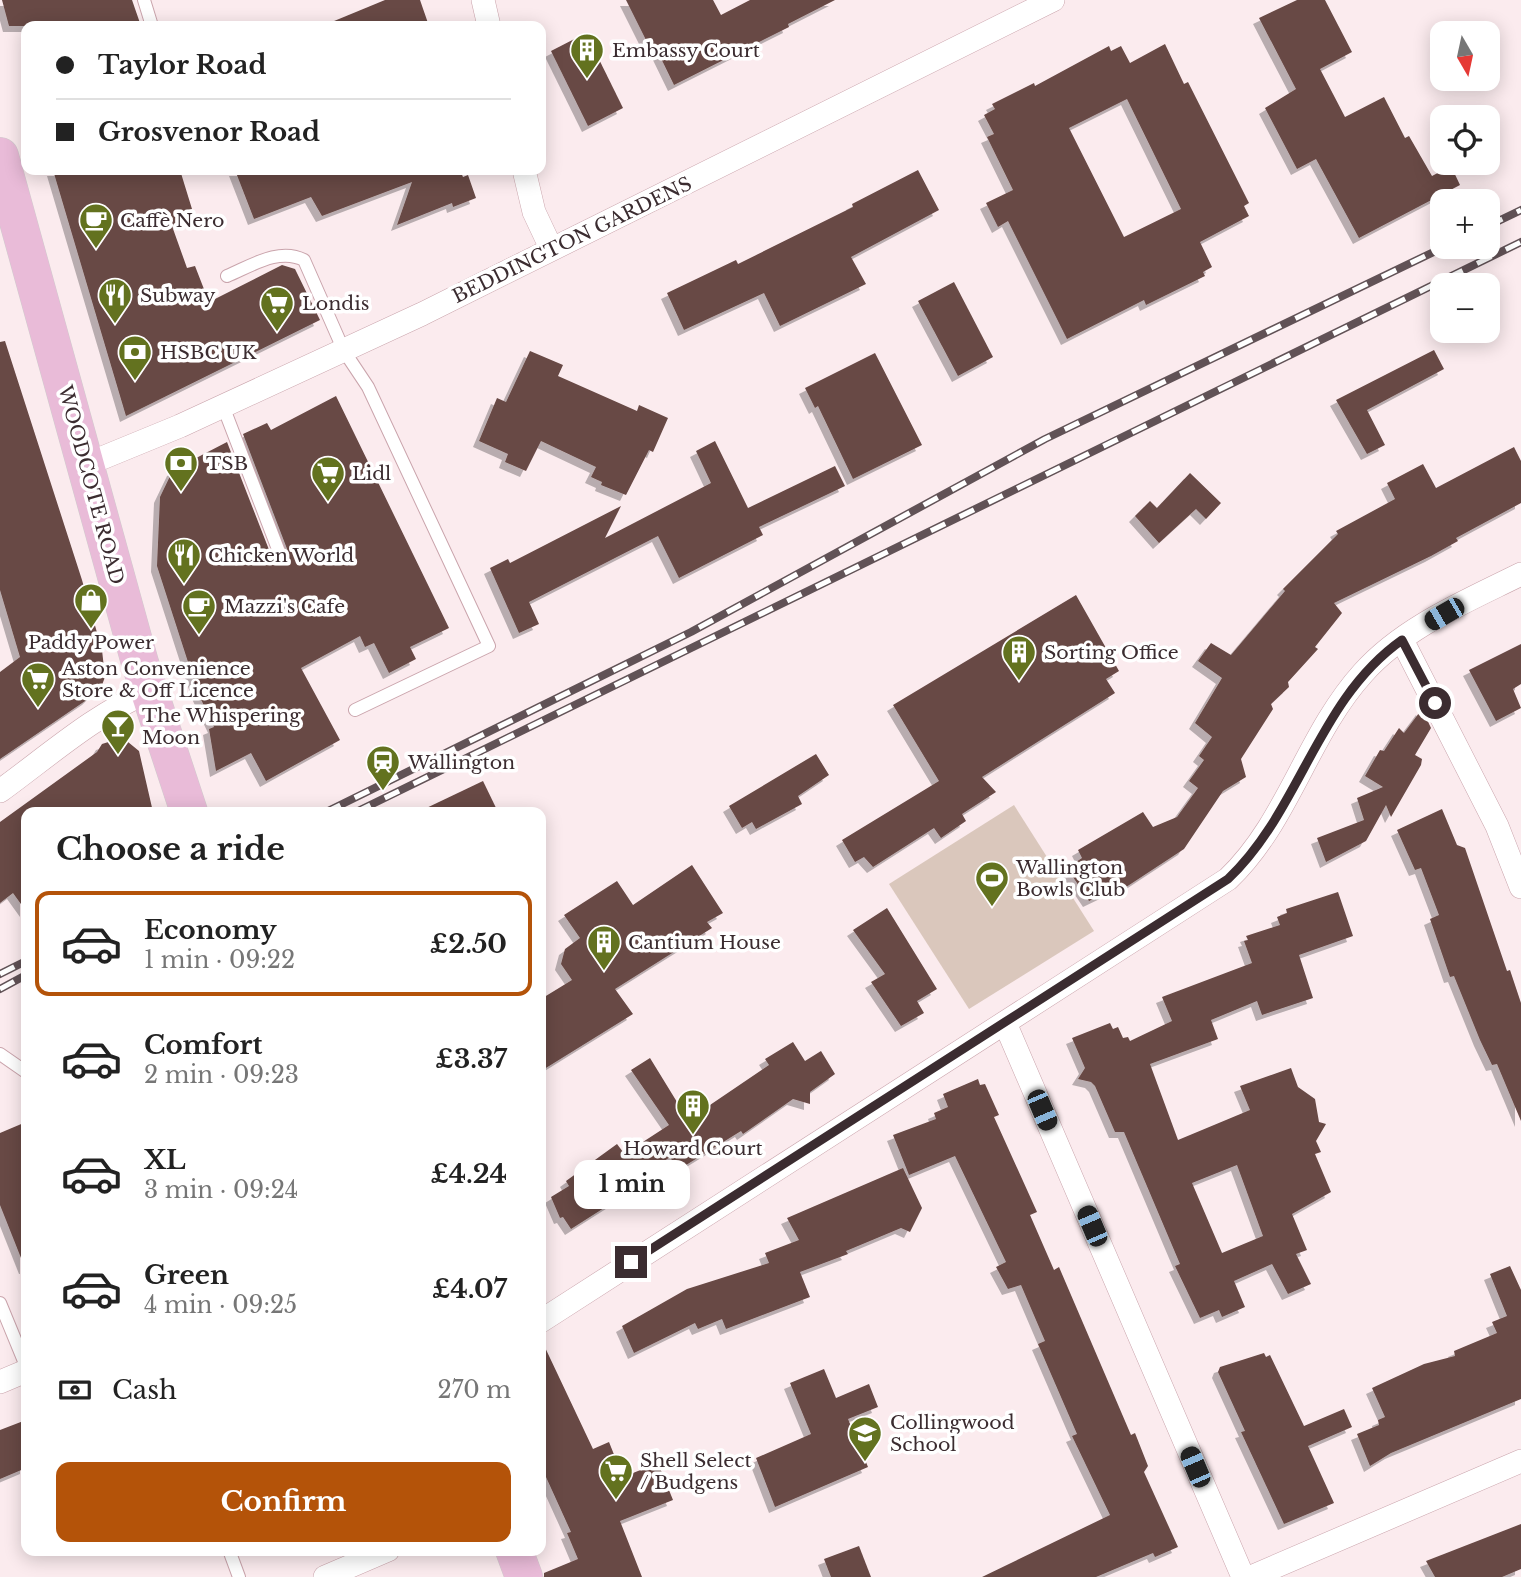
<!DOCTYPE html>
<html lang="en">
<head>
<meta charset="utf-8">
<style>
	:root { --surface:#fff; --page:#f6f6f6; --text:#222; --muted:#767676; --line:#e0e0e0; --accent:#b45309 }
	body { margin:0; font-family:"Libre Baskerville",serif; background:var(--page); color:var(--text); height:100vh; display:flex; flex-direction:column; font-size:26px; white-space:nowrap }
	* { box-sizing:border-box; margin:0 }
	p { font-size:23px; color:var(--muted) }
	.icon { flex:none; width:38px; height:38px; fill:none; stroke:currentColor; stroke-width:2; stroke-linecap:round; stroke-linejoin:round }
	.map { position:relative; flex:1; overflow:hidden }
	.drawer { position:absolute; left:21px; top:807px; width:525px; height:749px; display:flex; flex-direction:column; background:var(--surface); border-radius:14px; box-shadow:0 4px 18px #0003 }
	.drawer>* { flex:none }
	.guide { position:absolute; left:21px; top:21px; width:525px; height:154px; border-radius:14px; box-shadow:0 4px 18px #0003; display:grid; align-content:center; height:154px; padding:0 35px; background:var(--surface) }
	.needle { width:46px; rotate:171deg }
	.controls { position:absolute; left:1430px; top:21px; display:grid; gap:14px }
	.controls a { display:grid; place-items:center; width:70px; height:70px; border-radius:14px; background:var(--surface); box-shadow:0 4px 18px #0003; font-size:35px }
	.end { position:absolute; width:32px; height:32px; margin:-16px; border:9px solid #3b2c30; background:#fff; box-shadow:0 0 0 4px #fff }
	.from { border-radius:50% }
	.bubble { position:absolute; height:49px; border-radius:14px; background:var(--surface); box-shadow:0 4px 18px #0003; font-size:23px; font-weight:800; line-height:49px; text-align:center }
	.car { position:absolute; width:21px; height:42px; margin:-21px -10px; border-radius:9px; box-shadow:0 0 5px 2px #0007; background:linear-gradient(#222 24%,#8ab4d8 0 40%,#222 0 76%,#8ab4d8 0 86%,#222 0) }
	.guide b { display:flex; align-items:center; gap:24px; height:66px; font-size:26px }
	.guide b+b { border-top:2px solid var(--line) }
	.guide i { width:18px; height:18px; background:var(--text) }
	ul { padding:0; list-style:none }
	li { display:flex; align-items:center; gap:21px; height:105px; margin:0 14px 10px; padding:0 21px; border:4px solid transparent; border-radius:14px }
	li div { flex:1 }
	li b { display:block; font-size:26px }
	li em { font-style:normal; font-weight:800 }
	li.on { border-color:var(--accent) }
	li>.icon { width:63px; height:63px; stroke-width:1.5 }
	h2 { padding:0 35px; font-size:32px; line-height:84px }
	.pay { display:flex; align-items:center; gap:18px; height:77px; padding:0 35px; font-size:26px }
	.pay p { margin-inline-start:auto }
	.button { display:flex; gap:14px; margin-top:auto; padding:14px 35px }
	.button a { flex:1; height:80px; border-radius:14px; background:var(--accent); color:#fff; font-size:28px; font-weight:800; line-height:80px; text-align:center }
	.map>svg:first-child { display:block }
</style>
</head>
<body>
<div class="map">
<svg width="1521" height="1577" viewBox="0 0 1521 1577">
	<defs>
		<filter id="shadow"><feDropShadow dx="-6" dy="6" stdDeviation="0" flood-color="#0004"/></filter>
	</defs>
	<rect width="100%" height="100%" fill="#fbebee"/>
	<!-- green -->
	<path fill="#dac7bc" d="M1014,805L1094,931L969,1009L889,884Z"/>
	<!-- building -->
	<g fill="#674844" fill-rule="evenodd" filter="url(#shadow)">
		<path d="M2,0H132L141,26H9Z"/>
		<path d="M385,0H420L429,26H322Z"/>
		<path d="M626,0H713L721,15L750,0H835L788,24L789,27L674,85L656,48L651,50Z"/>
		<path d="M1297,0H1325L1352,52L1320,69L1345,117L1384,97L1405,138L1409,136L1432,176L1451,166L1460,185L1359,238L1316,159L1297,169L1265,108L1296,89L1259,18Z"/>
		<path d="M586,33L623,108L588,126L551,51Z"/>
		<path d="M1165,44L1184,84L1188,82L1249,203L1244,206L1249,216L1200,242L1212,267L1203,272L1205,276L1146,305L1144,300L1067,339L1008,221L998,227L986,203L1013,190L987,137L994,134L984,115L995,109L992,104L1034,83L1035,86L1109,46L1111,51L1121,46L1130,63ZM1127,99L1181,209L1124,237L1069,128Z"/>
		<path d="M53,170H180L192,209L178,213L180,223L172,226L187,268L195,266L209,302L282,265L295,269L320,320L126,416Z"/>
		<path d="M235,170H460L463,177L468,175L476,198L453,207L452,203L397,225L412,182L322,216L311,197L254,219Z"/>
		<path d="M918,170L939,210L851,257L866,284L780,326L764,293L684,330L667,293L736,260L738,264L853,207L852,204Z"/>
		<path d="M954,282L993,357L958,376L918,301Z"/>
		<path d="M5,341L82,580L102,650L105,677L102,685L88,699L0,759V672L20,657L0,590V342Z"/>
		<path d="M1434,350L1444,369L1367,410L1385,445L1367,454L1336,400Z"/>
		<path d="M530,351L563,365L558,376L637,411L639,405L668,418L653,452L649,450L626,495L601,485L602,482L591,477L596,467L541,441L526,471L505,462L508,454L479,441L497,398L506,402Z"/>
		<path d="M875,353L922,445L853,479L818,406L815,408L805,388Z"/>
		<path d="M336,396L449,628L410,647L416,659L389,673L374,643L365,647L360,636L301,668L340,740L266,781L251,753L216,771L209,729L214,727L198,693L157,566L160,497L173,470L227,442L273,560L279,565H285L289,554L243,434L267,423L271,430Z"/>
		<path d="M715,441L748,508L835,466L845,486L759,527L763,535L679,578L658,536L529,602L539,624L519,633L490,568L508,559L510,563L621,506L605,538L711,483L696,451Z"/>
		<path d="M1514,447L1521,461V503L1456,538L1458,541L1431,556L1334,603L1342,613L1315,647L1318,649L1288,682L1289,687L1271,704L1273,709L1241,759L1246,777L1223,791L1184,849L1117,893L1114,889L1089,901L1067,868L1082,858L1078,850L1143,812L1153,827L1177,817L1198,788L1189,781L1204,760L1199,756L1212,737L1195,723L1222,678L1198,661L1211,643L1231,655L1285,591L1283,589L1338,534L1336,531L1395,499L1387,483L1423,464L1436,488Z"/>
		<path d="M1190,473L1221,503L1206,519L1196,509L1159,543L1135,516L1150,501L1157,508Z"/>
		<path d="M1076,595L1119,671L1106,679L1115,693L982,777L996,792L962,814L966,821L941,838L934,828L873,867L864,857L855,862L842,840L939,781L893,705Z"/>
		<path d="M1521,644V684L1513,689L1521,708L1496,721L1469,670Z"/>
		<path d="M1422,709L1431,728L1415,755L1422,759L1421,765L1391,817L1386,805L1366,841L1326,862L1317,838L1364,820L1357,798L1383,787L1365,776L1380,750L1384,751L1399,728L1404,733Z"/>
		<path d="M118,739L128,742L139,751L153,812H26V911L13,893L0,903V822L97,752L102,744Z"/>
		<path d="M816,754L829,775L798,796L802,804L756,829L752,822L742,828L729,806Z"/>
		<path d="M483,781L498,812H418Z"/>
		<path d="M1442,809L1457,845L1465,848L1507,971L1510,970L1521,1003V1121L1497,1064L1492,1065L1480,1040L1454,976L1450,977L1430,919L1439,915L1421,868L1415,870L1397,830Z"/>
		<path d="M692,865L723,913L707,922L712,928L615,989L633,1014L541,1071V999L572,980L561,964L565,949L580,938L564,915L617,881L633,905Z"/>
		<path d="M1338,892L1353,936L1299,955L1313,998L1262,1015L1257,1001L1211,1020L1218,1039L1150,1064L1178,1140L1250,1110L1240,1086L1291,1068L1298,1087L1315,1099L1319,1122L1326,1124L1316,1141L1321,1152L1315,1154L1331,1192L1292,1214L1307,1250L1296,1254L1311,1284L1288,1294L1272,1264L1234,1281L1245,1307L1222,1317L1219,1310L1200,1318L1175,1266L1180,1264L1124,1132H1115L1095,1086L1091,1082L1078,1079L1085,1068L1072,1038L1110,1023L1113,1029L1118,1027L1123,1038L1128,1037L1130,1041L1172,1021L1162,997L1252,963L1244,941L1248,940L1246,936L1280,925L1277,917L1287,913L1286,909ZM1237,1165L1263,1236L1222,1253L1192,1183Z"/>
		<path d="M887,908L937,989L917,1001L924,1013L901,1026L871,982L885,974L853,930Z"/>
		<path d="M793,1042L805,1061L821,1051L835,1074L810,1092V1104L793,1099L743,1134L741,1131L678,1170L670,1157L634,1182L637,1187L571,1229L563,1217L560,1218L551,1197L569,1186L566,1181L617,1144L623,1152L629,1151L669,1125L631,1070L650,1058L685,1115L707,1100L710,1105L769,1065L765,1059Z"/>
		<path d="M978,1079L980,1085L985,1084L999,1115L994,1117L1037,1212L1030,1215L1054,1270L1059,1267L1131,1435L1135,1433L1148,1466L1144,1472L1178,1547L1155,1557L1153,1553L1096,1577H982L1110,1515L1072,1436L1077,1434L1038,1344L1045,1341L1021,1285L1008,1289L996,1267L1006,1262L955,1156L909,1175L893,1135L936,1119L934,1113L948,1107L943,1094Z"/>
		<path d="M26,1122V1268H25L0,1205V1133Z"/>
		<path d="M903,1168L922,1208L910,1232L901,1228L846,1251L848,1254L800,1272L810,1297L726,1329L722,1319L698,1329L695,1323L634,1353L622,1326L687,1289L769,1263L765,1253L799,1240L787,1218Z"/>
		<path d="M1510,1266L1521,1290V1399L1391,1453L1370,1466L1357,1434L1379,1425L1378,1420L1385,1417L1372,1388L1424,1364L1455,1356L1454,1351L1497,1333L1492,1322L1507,1316L1490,1274Z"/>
		<path d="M541,1339L593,1449L609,1442L623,1477L658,1463L673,1500L620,1521L642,1577H544V1573L578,1559L567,1533L571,1532L541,1466Z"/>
		<path d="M1264,1353L1266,1357L1270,1355L1304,1426L1344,1409L1352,1427L1308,1446L1334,1503L1284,1524L1241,1432L1245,1431L1218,1372L1220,1367Z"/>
		<path d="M824,1369L836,1398L869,1384L878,1407L848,1419L868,1467L775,1507L756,1458L811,1434L790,1383Z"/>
		<path d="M26,1420V1468L0,1479V1430Z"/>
		<path d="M1521,1524V1569L1502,1577H1435L1426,1561Z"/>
		<path d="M859,1546L871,1577H831L824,1559Z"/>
	</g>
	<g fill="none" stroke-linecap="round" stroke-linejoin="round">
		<!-- service casing -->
		<g stroke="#caa4ac" stroke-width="14">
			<g id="service">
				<path d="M144,0L152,26"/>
				<path d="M227,276C251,266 279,247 304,260L344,351L368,387L489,646L355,710"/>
				<path d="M223,406L281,557"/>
				<path d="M0,1054L26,1072"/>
				<path d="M0,1303L26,1366"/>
				<path d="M229,1550L239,1577"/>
			</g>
		</g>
		<!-- minor casing -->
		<g stroke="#caa4ac" stroke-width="24">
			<g id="minor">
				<path d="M483,0L489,26"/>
				<path d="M524,170L534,212L551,248"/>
				<path d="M85,465L180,426L422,314L1053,0"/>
				<path d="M1402,640L1497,826L1521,887"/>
				<path d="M0,791C47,757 95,714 150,691"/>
				<path d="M1005,1023L1243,1577"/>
				<path d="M541,1321L1228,879C1288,822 1307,735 1363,673C1404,627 1467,601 1521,574"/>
				<path d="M0,1382L26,1371"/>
				<path d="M325,1577L388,1550"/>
				<path d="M1251,1577L1521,1461"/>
			</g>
		</g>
		<!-- primary casing -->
		<g stroke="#d0cccd" stroke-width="38">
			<g id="primary">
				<path d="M0,156L140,663L189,812"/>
				<path d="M514,1550L524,1577"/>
			</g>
		</g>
		<!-- service -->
		<use href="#service" stroke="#fff" stroke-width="12"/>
		<!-- minor -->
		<use href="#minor" stroke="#fff" stroke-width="23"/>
		<!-- primary -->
		<use href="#primary" stroke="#e9bbd8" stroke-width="37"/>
		<!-- rail casing -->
		<g stroke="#615256" stroke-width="8">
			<g id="rail">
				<path d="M1488,226L1521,210"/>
				<path d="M326,812L691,632L1045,439L1444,247"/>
				<path d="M356,812L1521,242"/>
				<path d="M0,974L26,961"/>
				<path d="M0,989L26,975"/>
			</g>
		</g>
		<!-- rail -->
		<use href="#rail" stroke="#fff" stroke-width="5" stroke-dasharray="16" stroke-linecap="butt"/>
	</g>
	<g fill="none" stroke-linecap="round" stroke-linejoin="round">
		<!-- route -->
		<path stroke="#3b2c30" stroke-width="9" d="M631,1262L1228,879C1301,810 1317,700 1402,640L1435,703"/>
	</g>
	<!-- icons -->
	<defs>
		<g id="building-pin" transform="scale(1.75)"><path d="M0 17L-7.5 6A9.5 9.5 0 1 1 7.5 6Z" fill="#63721f" stroke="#fff"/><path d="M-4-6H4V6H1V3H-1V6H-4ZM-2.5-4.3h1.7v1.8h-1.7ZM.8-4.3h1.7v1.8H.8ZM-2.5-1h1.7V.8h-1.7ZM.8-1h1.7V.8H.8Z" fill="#fff"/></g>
		<g id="cafe-pin" transform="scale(1.75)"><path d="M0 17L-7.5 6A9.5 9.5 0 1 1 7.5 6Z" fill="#63721f" stroke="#fff"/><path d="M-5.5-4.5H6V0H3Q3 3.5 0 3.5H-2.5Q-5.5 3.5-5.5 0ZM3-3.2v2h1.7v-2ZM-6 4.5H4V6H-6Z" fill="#fff"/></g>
		<g id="restaurant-pin" transform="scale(1.75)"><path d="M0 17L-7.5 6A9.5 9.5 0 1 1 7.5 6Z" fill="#63721f" stroke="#fff"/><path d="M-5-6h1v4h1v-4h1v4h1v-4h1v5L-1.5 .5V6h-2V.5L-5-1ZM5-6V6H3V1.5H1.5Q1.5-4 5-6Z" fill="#fff"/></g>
		<g id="supermarket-pin" transform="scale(1.75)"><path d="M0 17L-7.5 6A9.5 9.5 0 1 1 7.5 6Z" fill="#63721f" stroke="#fff"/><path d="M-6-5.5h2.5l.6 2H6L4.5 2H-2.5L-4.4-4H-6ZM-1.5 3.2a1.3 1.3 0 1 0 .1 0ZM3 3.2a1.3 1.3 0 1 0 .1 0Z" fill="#fff"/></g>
		<g id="bank-pin" transform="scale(1.75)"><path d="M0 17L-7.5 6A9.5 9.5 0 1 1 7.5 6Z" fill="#63721f" stroke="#fff"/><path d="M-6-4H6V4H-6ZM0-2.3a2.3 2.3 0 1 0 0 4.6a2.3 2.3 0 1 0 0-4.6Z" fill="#fff"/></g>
		<g id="shop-pin" transform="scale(1.75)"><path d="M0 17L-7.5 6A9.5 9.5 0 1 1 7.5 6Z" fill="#63721f" stroke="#fff"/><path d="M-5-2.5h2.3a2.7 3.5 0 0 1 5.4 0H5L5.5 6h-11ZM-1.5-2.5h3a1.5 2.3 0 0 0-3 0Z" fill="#fff"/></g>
		<g id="bar-pin" transform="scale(1.75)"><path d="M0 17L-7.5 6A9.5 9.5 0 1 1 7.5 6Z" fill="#63721f" stroke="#fff"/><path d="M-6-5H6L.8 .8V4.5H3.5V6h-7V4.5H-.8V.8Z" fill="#fff"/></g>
		<g id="station-pin" transform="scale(1.75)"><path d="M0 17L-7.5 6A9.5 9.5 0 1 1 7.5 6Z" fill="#63721f" stroke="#fff"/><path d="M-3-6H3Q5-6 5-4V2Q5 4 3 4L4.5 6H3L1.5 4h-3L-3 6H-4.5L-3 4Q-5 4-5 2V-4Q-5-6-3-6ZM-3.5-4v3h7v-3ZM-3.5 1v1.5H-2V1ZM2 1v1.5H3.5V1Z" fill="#fff"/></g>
		<g id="stadium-pin" transform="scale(1.75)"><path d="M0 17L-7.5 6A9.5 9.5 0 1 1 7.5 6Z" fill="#63721f" stroke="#fff"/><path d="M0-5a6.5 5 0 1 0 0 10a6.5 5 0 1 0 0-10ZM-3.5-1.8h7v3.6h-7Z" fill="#fff"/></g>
		<g id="school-pin" transform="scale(1.75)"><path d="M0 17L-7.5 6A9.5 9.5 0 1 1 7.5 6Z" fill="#63721f" stroke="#fff"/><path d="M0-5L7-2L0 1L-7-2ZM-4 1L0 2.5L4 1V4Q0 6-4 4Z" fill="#fff"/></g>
	</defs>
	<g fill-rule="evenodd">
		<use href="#building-pin" x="587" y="50"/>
		<use href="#cafe-pin" x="96" y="220"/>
		<use href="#restaurant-pin" x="115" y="295"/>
		<use href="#supermarket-pin" x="277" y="303"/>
		<use href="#bank-pin" x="135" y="352"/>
		<use href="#bank-pin" x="181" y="463"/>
		<use href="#supermarket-pin" x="328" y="473"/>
		<use href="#restaurant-pin" x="184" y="555"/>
		<use href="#shop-pin" x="91" y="600"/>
		<use href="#cafe-pin" x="199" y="606"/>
		<use href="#building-pin" x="1019" y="652"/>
		<use href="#supermarket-pin" x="38" y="679"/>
		<use href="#bar-pin" x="118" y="726"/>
		<use href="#station-pin" x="383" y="762"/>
		<use href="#stadium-pin" x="992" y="878"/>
		<use href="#building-pin" x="604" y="942"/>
		<use href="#building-pin" x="693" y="1106"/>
		<use href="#school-pin" x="865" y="1433"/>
		<use href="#supermarket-pin" x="616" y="1471"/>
	</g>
	<g text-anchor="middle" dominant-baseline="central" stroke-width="7" stroke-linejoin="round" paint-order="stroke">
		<!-- poi labels -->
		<g font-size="19" fill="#3b2c30" stroke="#fff" text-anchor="start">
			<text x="612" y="50">Embassy Court</text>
			<text x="120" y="220">Caffè Nero</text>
			<text x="140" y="295">Subway</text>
			<text x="302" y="303">Londis</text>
			<text x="160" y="352">HSBC UK</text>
			<text x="206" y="463">TSB</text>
			<text x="352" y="473">Lidl</text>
			<text x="208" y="555">Chicken World</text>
			<text x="224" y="606">Mazzi's Cafe</text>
			<text x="91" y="642" text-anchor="middle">Paddy Power</text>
			<text x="1044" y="652">Sorting Office</text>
			<text x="62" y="668">Aston Convenience<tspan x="62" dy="22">Store &amp; Off Licence</tspan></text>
			<text x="142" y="715">The Whispering<tspan x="142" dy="22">Moon</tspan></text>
			<text x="408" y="762">Wallington</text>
			<text x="1016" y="867">Wallington<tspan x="1016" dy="22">Bowls Club</tspan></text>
			<text x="628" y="942">Cantium House</text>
			<text x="693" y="1148" text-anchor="middle">Howard Court</text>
			<text x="890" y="1422">Collingwood<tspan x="890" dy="22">School</tspan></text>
			<text x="640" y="1460">Shell Select<tspan x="640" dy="22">/ Budgens</tspan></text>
		</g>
		<!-- street labels -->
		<g font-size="19" fill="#3b2c30" stroke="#fff">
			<text transform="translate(572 240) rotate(-26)">BEDDINGTON GARDENS</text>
			<text transform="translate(91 485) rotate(75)">WOODCOTE ROAD</text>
		</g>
	</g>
</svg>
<div class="controls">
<a><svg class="needle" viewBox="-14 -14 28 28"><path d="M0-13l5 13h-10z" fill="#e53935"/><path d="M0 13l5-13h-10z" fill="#767676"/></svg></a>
<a><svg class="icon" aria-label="locate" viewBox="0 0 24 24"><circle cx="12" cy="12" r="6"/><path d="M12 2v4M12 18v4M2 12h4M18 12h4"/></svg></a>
<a>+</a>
<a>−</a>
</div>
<i class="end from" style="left:1435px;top:703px"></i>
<i class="end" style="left:631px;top:1262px"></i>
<div class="bubble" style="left:574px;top:1160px;width:116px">1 min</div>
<i class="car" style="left:1444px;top:614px;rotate:240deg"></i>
<i class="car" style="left:1042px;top:1110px;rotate:157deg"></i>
<i class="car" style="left:1092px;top:1226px;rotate:337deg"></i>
<i class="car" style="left:1195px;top:1467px;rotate:337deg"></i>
<div class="guide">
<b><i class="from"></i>Taylor Road</b>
<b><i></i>Grosvenor Road</b>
</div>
<section class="drawer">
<h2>Choose a ride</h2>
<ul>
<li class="on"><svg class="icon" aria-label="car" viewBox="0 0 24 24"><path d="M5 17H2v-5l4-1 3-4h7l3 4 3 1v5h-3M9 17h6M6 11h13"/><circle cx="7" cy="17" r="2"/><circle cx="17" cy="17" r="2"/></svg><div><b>Economy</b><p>1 min · 09:22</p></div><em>£2.50</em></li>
<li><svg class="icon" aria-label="car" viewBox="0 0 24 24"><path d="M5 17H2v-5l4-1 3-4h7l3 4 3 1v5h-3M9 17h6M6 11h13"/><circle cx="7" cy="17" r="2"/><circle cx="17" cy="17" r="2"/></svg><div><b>Comfort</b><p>2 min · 09:23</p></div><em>£3.37</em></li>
<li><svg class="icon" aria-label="car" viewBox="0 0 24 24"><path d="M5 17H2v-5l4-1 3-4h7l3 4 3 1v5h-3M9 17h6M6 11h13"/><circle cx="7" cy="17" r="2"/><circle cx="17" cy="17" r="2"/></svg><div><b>XL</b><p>3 min · 09:24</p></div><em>£4.24</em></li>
<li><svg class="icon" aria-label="car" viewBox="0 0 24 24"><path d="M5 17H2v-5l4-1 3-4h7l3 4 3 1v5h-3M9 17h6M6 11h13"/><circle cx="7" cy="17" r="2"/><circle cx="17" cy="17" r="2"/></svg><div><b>Green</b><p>4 min · 09:25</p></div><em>£4.07</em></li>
</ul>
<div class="pay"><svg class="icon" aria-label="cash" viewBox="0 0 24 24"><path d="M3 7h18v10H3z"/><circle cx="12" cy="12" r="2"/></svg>Cash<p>270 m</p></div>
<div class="button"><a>Confirm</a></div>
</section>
</div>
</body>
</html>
